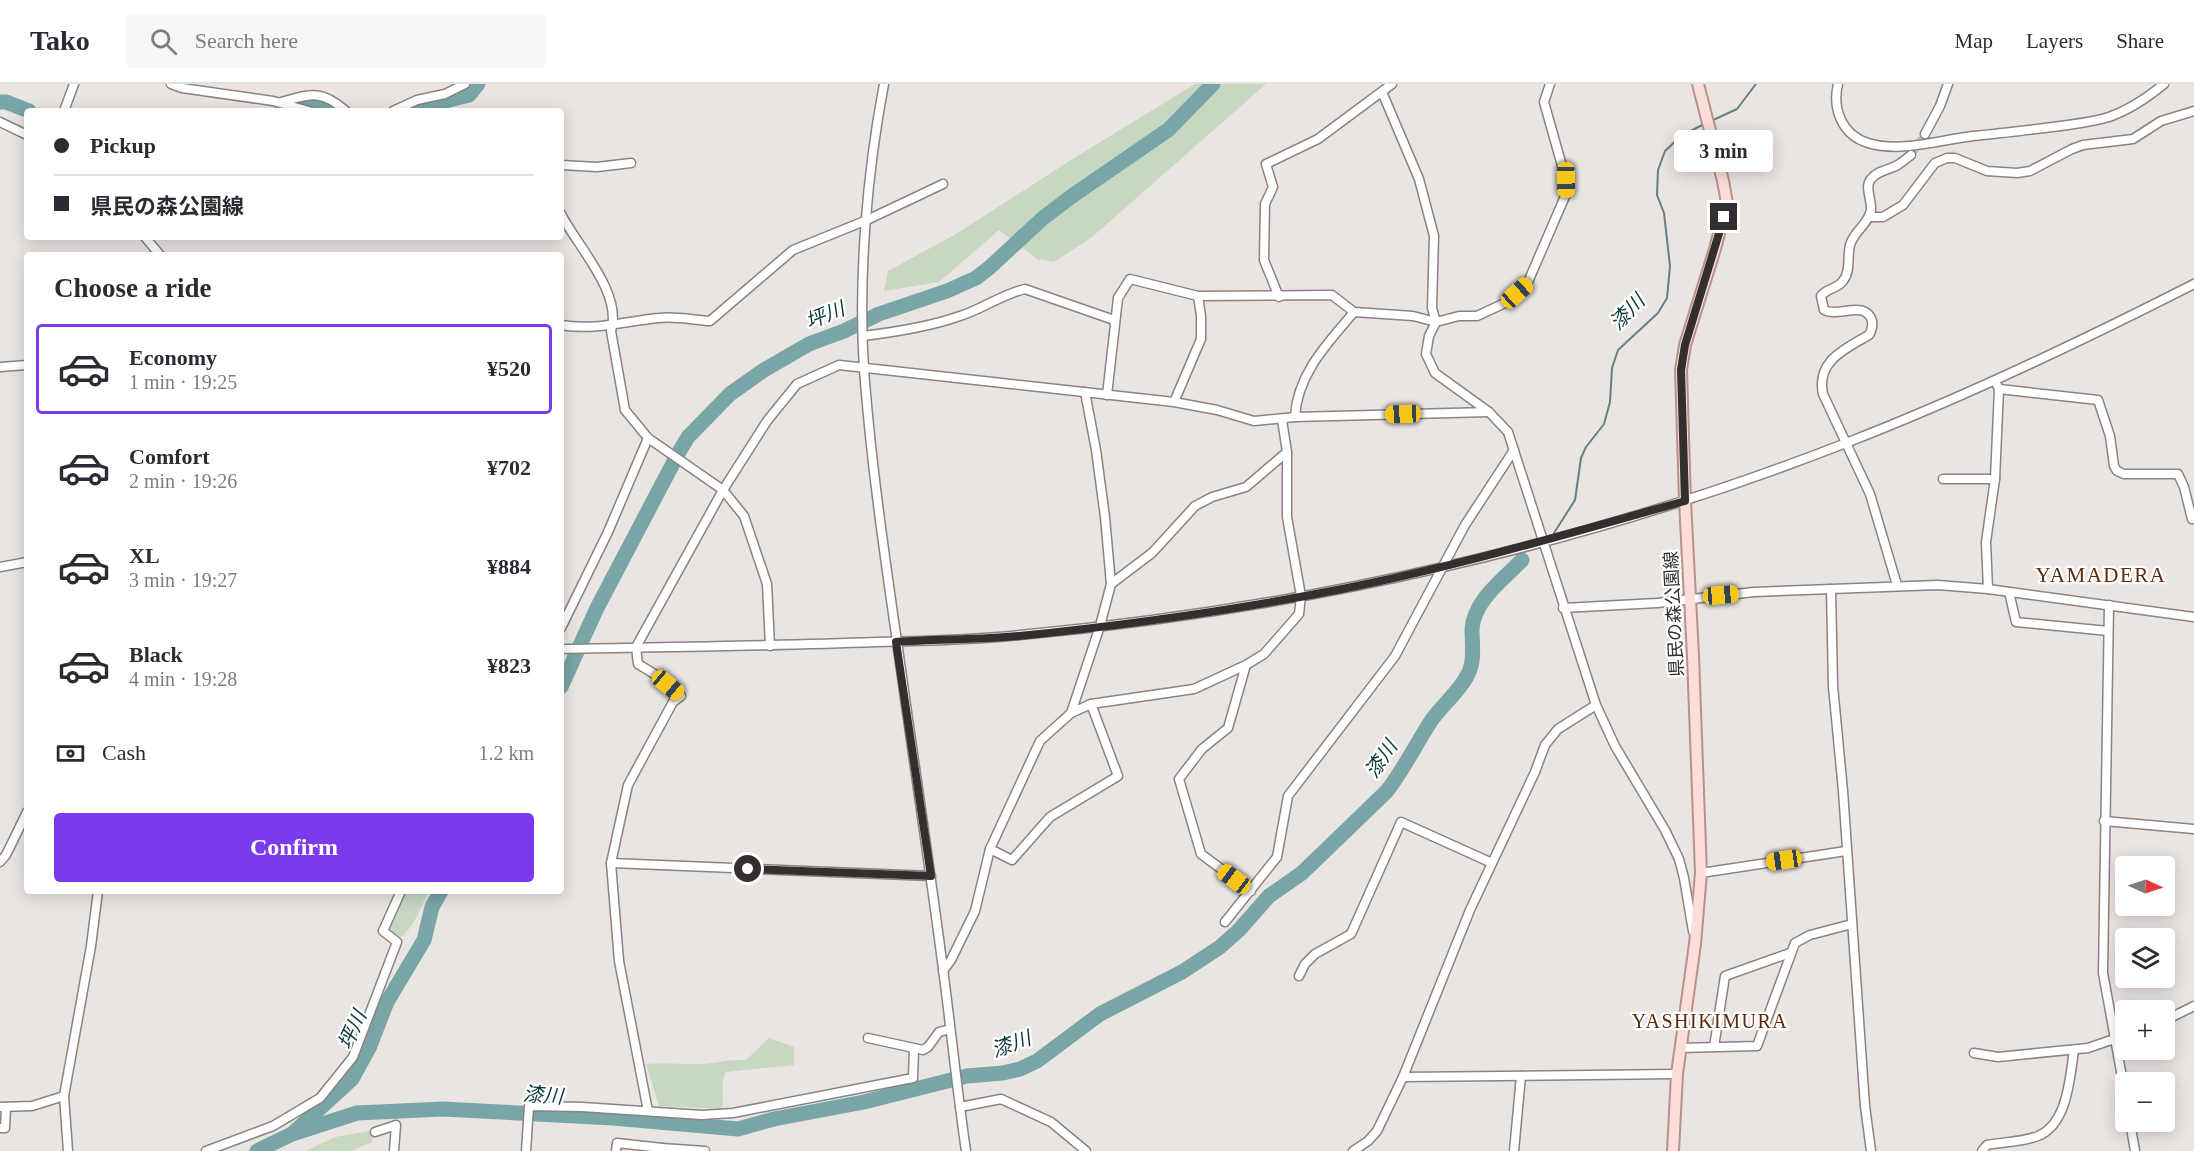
<!DOCTYPE html>
<html lang="en">
<head>
<meta charset="utf-8">
<style>
	:root { --surface:#fff; --page:#f7f7f7; --text:#2b2b33; --muted:#7c7c81; --line:#e1e1e2; --accent:#7c3aed }
	body { margin:0; font-family:"Times New Roman","Noto Sans JP",serif; background:var(--page); color:var(--text); height:100vh; display:flex; flex-direction:column; font-size:22px; white-space:nowrap }
	* { box-sizing:border-box; margin:0 }
	p { font-size:20px; color:var(--muted) }
	.icon { flex:none; width:33px; height:33px; fill:none; stroke:currentColor; stroke-width:2; stroke-linecap:round; stroke-linejoin:round }
	.map { position:relative; flex:1; overflow:hidden }
	.sheet { position:absolute; left:24px; top:168px; width:540px; height:642px; display:flex; flex-direction:column; background:var(--surface); border-radius:6px; box-shadow:0 3px 15px #0003 }
	.sheet>* { flex:none }
	.hud { position:absolute; left:24px; top:24px; width:540px; height:132px; border-radius:6px; box-shadow:0 3px 15px #0003; display:grid; align-content:center; height:132px; padding:0 30px; background:var(--surface) }
	.needle { width:39px; rotate:93deg }
	.tools { position:absolute; left:2115px; top:772px; display:grid; gap:12px }
	.tools a { display:grid; place-items:center; width:60px; height:60px; border-radius:6px; background:var(--surface); box-shadow:0 3px 15px #0003; font-size:30px }
	.end { position:absolute; width:27px; height:27px; margin:-14px; border:8px solid #322f2e; background:#fff; box-shadow:0 0 0 3px #fff }
	.from { border-radius:50% }
	.bubble { position:absolute; height:42px; border-radius:6px; background:var(--surface); box-shadow:0 3px 15px #0003; font-size:20px; font-weight:700; line-height:42px; text-align:center }
	.car { position:absolute; width:18px; height:36px; margin:-18px -9px; border-radius:8px; box-shadow:0 0 4px 2px #0007; background:linear-gradient(#f5c518 24%,#345 0 40%,#f5c518 0 76%,#345 0 86%,#f5c518 0) }
	.hud b { display:flex; align-items:center; gap:21px; height:57px; font-size:22px }
	.hud b+b { border-top:2px solid var(--line) }
	.hud i { width:15px; height:15px; background:var(--text) }
	ul { padding:0; list-style:none }
	li { display:flex; align-items:center; gap:18px; height:90px; margin:0 12px 9px; padding:0 18px; border:3px solid transparent; border-radius:6px }
	li div { flex:1 }
	li b { display:block; font-size:22px }
	li em { font-style:normal; font-weight:700 }
	li.selected { border-color:var(--accent) }
	li>.icon { width:54px; height:54px; stroke-width:1.5 }
	h2 { padding:0 30px; font-size:27px; line-height:72px }
	.pay { display:flex; align-items:center; gap:15px; height:66px; padding:0 30px; font-size:22px }
	.pay p { margin-inline-start:auto }
	.button { display:flex; gap:12px; margin-top:auto; padding:12px 30px }
	.button a { flex:1; height:69px; border-radius:6px; background:var(--accent); color:#fff; font-size:24px; font-weight:700; line-height:69px; text-align:center }
	header { display:flex; align-items:center; gap:36px; box-sizing:border-box; height:84px; padding:0 30px; background:var(--surface); border-bottom:2px solid var(--line) }
	header strong { font-size:28px }
	nav { display:flex; gap:33px; margin-inline-start:auto; font-size:21px }
	.search { width:420px; height:54px; background:var(--page); display:flex; align-items:center; gap:15px; box-sizing:border-box; padding:0 21px; border-radius:6px; color:var(--muted); font-size:22px }
	.map>svg:first-child { display:block }
</style>
</head>
<body>
<header>
<strong>Tako</strong>
<div class="search"><svg class="icon" aria-label="search" viewBox="0 0 24 24"><circle cx="10" cy="10" r="6"/><path d="M15 15l6 6"/></svg>Search here</div>
<nav><a>Map</a><a>Layers</a><a>Share</a></nav>
</header>
<div class="map">
<svg width="2194" height="1067" viewBox="0 0 2194 1067">
	<rect width="100%" height="100%" fill="#ebe5e2"/>
	<!-- green -->
	<g fill="#c7d7c2">
		<path d="M1195,0H1266L1091,154L1054,178L1037,175L999,146L939,198L884,207L888,187L956,150L1071,76Z"/>
		<path d="M403,807H429C421,822 414,845 399,854L386,844Z"/>
		<path d="M769,954L794,963V981L726,988C719,1001 725,1010 722,1025L659,1022L646,980C665,978 684,981 703,980C718,979 731,975 746,976Z"/>
		<path d="M370,1047L373,1051L372,1058L351,1067H306L335,1053Z"/>
	</g>
	<g fill="none" stroke-linecap="round" stroke-linejoin="round">
		<!-- stream -->
		<g stroke="#638283" stroke-width="2">
			<path d="M1711,37L1737,25L1756,0"/>
			<path d="M1554,449L1575,416L1581,374L1586,363L1604,340L1610,318L1612,284L1618,266L1658,229L1667,214L1670,182L1664,129L1657,111L1658,86L1665,67L1681,52L1706,39"/>
		</g>
		<!-- river -->
		<g stroke="#78a6a7" stroke-width="15">
			<path d="M0,18H6L29,27"/>
			<path d="M287,27C304,16 319,16 335,27"/>
			<path d="M406,27L469,11L478,0"/>
			<path d="M561,603L597,524L679,368L688,353L730,310L764,286L809,260L844,247L879,230L947,207L976,194L989,184L1043,134L1072,112L1168,46L1213,0"/>
			<path d="M292,1050L357,1029L443,1025L613,1034L738,1045L774,1035L864,1018L967,992L1003,989L1020,985L1037,977L1100,930L1182,888L1220,863L1239,846L1269,812L1302,789L1387,707C1404,685 1416,660 1431,637C1442,621 1460,607 1468,590C1475,577 1472,559 1472,545C1474,516 1503,496 1522,476"/>
			<path d="M257,1067L292,1050L352,995L369,964L387,918L424,856L432,823L441,807"/>
		</g>
		<!-- minor-tunnel -->
		<path stroke="#c6c1be" stroke-width="8" stroke-dasharray="8 4" stroke-linecap="butt" d="M1911,71L1925,50"/>
		<!-- minor casing -->
		<g stroke="#898381" stroke-width="11">
			<g id="minor">
				<path d="M171,0L182,4L273,17L309,27"/>
				<path d="M884,0C867,89 858,194 864,285C872,393 889,500 904,607C917,699 931,792 943,885C951,945 957,1006 966,1067"/>
				<path d="M1550,0L1544,18L1566,96V110L1528,198L1505,219L1477,232H1459L1436,238L1429,252L1426,270L1435,289L1489,328L1508,348L1596,621L1615,662L1665,746L1679,775L1684,794L1693,847"/>
				<path d="M1838,0C1832,25 1842,51 1868,59C1901,69 1939,56 1973,52C2005,49 2036,45 2068,41C2082,39 2096,37 2109,33C2129,26 2147,14 2164,0"/>
				<path d="M281,18C311,10 321,5 346,27"/>
				<path d="M64,27L74,0"/>
				<path d="M393,27L417,16L445,10L465,0"/>
				<path d="M0,38L27,51"/>
				<path d="M1925,50L1940,22L1948,0"/>
				<path d="M561,81L597,83L631,79"/>
				<path d="M561,130C577,162 623,209 611,247L625,326L648,354L723,406L744,432L767,500L770,562"/>
				<path d="M1869,133H1883L1903,121L1935,79L1947,74H1955L1987,87L2017,89L2030,87L2072,65L2083,61L2133,55L2161,37L2194,27"/>
				<path d="M145,153L160,171"/>
				<path d="M1279,213L1264,176L1265,120L1273,103L1266,80L1318,55L1392,0"/>
				<path d="M561,241C594,247 626,237 659,234C675,232 694,236 710,237L793,166L867,136L943,100"/>
				<path d="M863,252C896,248 929,243 960,232C983,225 1002,210 1025,205L1114,236"/>
				<path d="M0,283L27,281"/>
				<path d="M1999,305L2098,316L2110,352L2114,382L2117,387L2124,390H2178L2184,403L2192,435H2194"/>
				<path d="M1107,311L1118,214L1130,195L1198,212L1332,211L1354,228L1413,232L1436,238L1432,224L1434,152L1419,95L1382,8"/>
				<path d="M1174,318L1201,255V232L1198,212"/>
				<path d="M1295,333C1297,290 1328,259 1354,228"/>
				<path d="M1943,395H1995"/>
				<path d="M0,483L27,478"/>
				<path d="M1111,500L1152,469L1195,422L1212,413L1246,403L1287,368"/>
				<path d="M1897,501L1870,410L1823,310C1816,277 1845,265 1869,251C1872,246 1873,243 1872,237C1865,215 1839,234 1824,226L1821,212C1827,204 1837,205 1843,197C1851,187 1847,173 1850,161C1854,147 1868,141 1871,126C1872,116 1864,102 1871,95C1877,87 1887,86 1896,82C1901,79 1906,75 1911,71"/>
				<path d="M1831,505L1833,602L1843,707L1865,1022L1871,1067"/>
				<path d="M1988,505L1986,458L1995,395L1999,305L1997,301"/>
				<path d="M2009,508L2016,538L2108,547"/>
				<path d="M2109,521L2103,889L2126,1015"/>
				<path d="M1563,524L1657,519L1754,508L1938,501L1988,505L2194,533"/>
				<path d="M561,544L608,448L648,354"/>
				<path d="M561,565C666,563 771,562 876,558C924,557 972,556 1020,551C1301,525 1583,462 1846,359C1965,313 2080,258 2194,200"/>
				<path d="M1246,581L1228,644L1202,665L1179,695L1201,770L1251,807"/>
				<path d="M1071,629L1091,620L1194,605L1246,581L1264,570L1299,530L1301,512L1287,433V368L1282,336"/>
				<path d="M2104,737L2194,745"/>
				<path d="M990,765L1012,776L1050,733L1118,692L1091,620"/>
				<path d="M0,778L6,771L27,728"/>
				<path d="M611,779L931,792"/>
				<path d="M1701,789L1846,767"/>
				<path d="M1225,838L1277,773L1288,712L1395,572L1465,441L1514,366"/>
				<path d="M943,887L951,876L975,827L990,765L1040,657L1071,629L1100,542L1111,500L1105,433L1096,366L1085,308"/>
				<path d="M1299,892L1305,880L1315,870L1351,850L1401,738L1492,779"/>
				<path d="M2164,937L2194,922"/>
				<path d="M868,954L923,966L928,963L939,948L950,945"/>
				<path d="M1714,963L1725,892L1790,869"/>
				<path d="M1680,964L1757,962L1795,859L1810,851L1852,840"/>
				<path d="M1974,969L1998,973L2088,964L2126,951"/>
				<path d="M1403,993L1677,990"/>
				<path d="M0,1023L32,1022L64,1012"/>
				<path d="M960,1023L1001,1015L1051,1038L1086,1067"/>
				<path d="M648,1027L619,877L611,779L628,701L673,618L681,612L656,591L638,580L636,563L723,406L767,337L797,300L839,281L1174,318L1217,326L1254,337L1295,333L1489,328"/>
				<path d="M2130,1038L2135,1067"/>
				<path d="M0,1044H5L6,1023"/>
				<path d="M375,1048L396,1041L394,1067"/>
				<path d="M68,1067L64,1012L91,862L98,807"/>
				<path d="M206,1067L273,1042L320,1014L353,973L397,858L383,847L401,807"/>
				<path d="M526,1067L529,1022L582,1023L702,1031L733,1029L913,994L914,965"/>
				<path d="M616,1067L617,1059L662,1064"/>
				<path d="M661,1067L662,1064L705,1067"/>
				<path d="M1353,1067L1368,1057L1377,1047L1403,993L1470,826L1535,688L1545,661L1558,645L1596,621"/>
				<path d="M1514,1067L1521,992"/>
				<path d="M1982,1067L1987,1061C2003,1058 2023,1058 2038,1052C2068,1040 2070,992 2074,966"/>
			</g>
		</g>
		<!-- major casing -->
		<g stroke="#b5928c" stroke-width="14">
			<path id="major" d="M1673,1067L1677,990L1695,860L1701,789L1693,572L1685,417L1681,286L1685,261L1715,165L1727,119L1723,97L1698,0"/>
		</g>
		<!-- minor -->
		<use href="#minor" stroke="#fff" stroke-width="8"/>
		<!-- major -->
		<use href="#major" stroke="#fdddd9" stroke-width="10"/>
	</g>
	<g fill="none" stroke-linecap="round" stroke-linejoin="round">
		<!-- route -->
		<path stroke="#322f2e" stroke-width="8" d="M748,785L931,792L896,558C937,555 978,556 1019,552C1127,541 1236,526 1342,505C1458,482 1571,449 1685,417L1681,286L1685,261L1724,133"/>
	</g>
	<g text-anchor="middle" dominant-baseline="central" stroke-width="4.5" stroke-linejoin="round" paint-order="stroke">
		<!-- street labels -->
		<g font-size="18" fill="#322f2e" stroke="#fff">
			<text transform="translate(1674 530) rotate(-93)">県民の森公園線</text>
		</g>
		<!-- water labels -->
		<g font-size="20" font-style="italic" fill="#083739" stroke="#fff">
			<text transform="translate(1627 228) rotate(-46)">漆川</text>
			<text transform="translate(825 231) rotate(-22)">坪川</text>
			<text transform="translate(1381 675) rotate(-56)">漆川</text>
			<text transform="translate(352 946) rotate(-65)">坪川</text>
			<text transform="translate(1011 960) rotate(-20)">漆川</text>
			<text transform="translate(543 1011) rotate(4)">漆川</text>
		</g>
		<!-- neighbourhood labels -->
		<g font-size="20" letter-spacing="1.5" fill="#592b0c" stroke="#fff">
			<text x="1710" y="937">YASHIKIMURA</text>
		</g>
		<!-- quarter labels -->
		<g font-size="21" letter-spacing="1.5" fill="#592b0c" stroke="#fff">
			<text x="2101" y="491">YAMADERA</text>
		</g>
	</g>
</svg>
<div class="tools">
<a><svg class="needle" viewBox="-14 -14 28 28"><path d="M0-13l5 13h-10z" fill="#e53935"/><path d="M0 13l5-13h-10z" fill="#7c7c81"/></svg></a>
<a><svg class="icon" aria-label="layers" viewBox="0 0 24 24"><path d="M12 4l9 5-9 5-9-5zM3 14l9 5 9-5"/></svg></a>
<a>+</a>
<a>−</a>
</div>
<i class="end from" style="left:748px;top:785px"></i>
<i class="end" style="left:1724px;top:133px"></i>
<div class="bubble" style="left:1674px;top:46px;width:99px">3 min</div>
<i class="car" style="left:1566px;top:96px;rotate:179deg"></i>
<i class="car" style="left:1517px;top:209px;rotate:48deg"></i>
<i class="car" style="left:1403px;top:330px;rotate:268deg"></i>
<i class="car" style="left:1721px;top:511px;rotate:85deg"></i>
<i class="car" style="left:668px;top:601px;rotate:130deg"></i>
<i class="car" style="left:1784px;top:776px;rotate:262deg"></i>
<i class="car" style="left:1234px;top:795px;rotate:307deg"></i>
<div class="hud">
<b><i class="from"></i>Pickup</b>
<b><i></i>県民の森公園線</b>
</div>
<section class="sheet">
<h2>Choose a ride</h2>
<ul>
<li class="selected"><svg class="icon" aria-label="car" viewBox="0 0 24 24"><path d="M5 17H2v-5l4-1 3-4h7l3 4 3 1v5h-3M9 17h6M6 11h13"/><circle cx="7" cy="17" r="2"/><circle cx="17" cy="17" r="2"/></svg><div><b>Economy</b><p>1 min · 19:25</p></div><em>¥520</em></li>
<li><svg class="icon" aria-label="car" viewBox="0 0 24 24"><path d="M5 17H2v-5l4-1 3-4h7l3 4 3 1v5h-3M9 17h6M6 11h13"/><circle cx="7" cy="17" r="2"/><circle cx="17" cy="17" r="2"/></svg><div><b>Comfort</b><p>2 min · 19:26</p></div><em>¥702</em></li>
<li><svg class="icon" aria-label="car" viewBox="0 0 24 24"><path d="M5 17H2v-5l4-1 3-4h7l3 4 3 1v5h-3M9 17h6M6 11h13"/><circle cx="7" cy="17" r="2"/><circle cx="17" cy="17" r="2"/></svg><div><b>XL</b><p>3 min · 19:27</p></div><em>¥884</em></li>
<li><svg class="icon" aria-label="car" viewBox="0 0 24 24"><path d="M5 17H2v-5l4-1 3-4h7l3 4 3 1v5h-3M9 17h6M6 11h13"/><circle cx="7" cy="17" r="2"/><circle cx="17" cy="17" r="2"/></svg><div><b>Black</b><p>4 min · 19:28</p></div><em>¥823</em></li>
</ul>
<div class="pay"><svg class="icon" aria-label="cash" viewBox="0 0 24 24"><path d="M3 7h18v10H3z"/><circle cx="12" cy="12" r="2"/></svg>Cash<p>1.2 km</p></div>
<div class="button"><a>Confirm</a></div>
</section>
</div>
</body>
</html>
